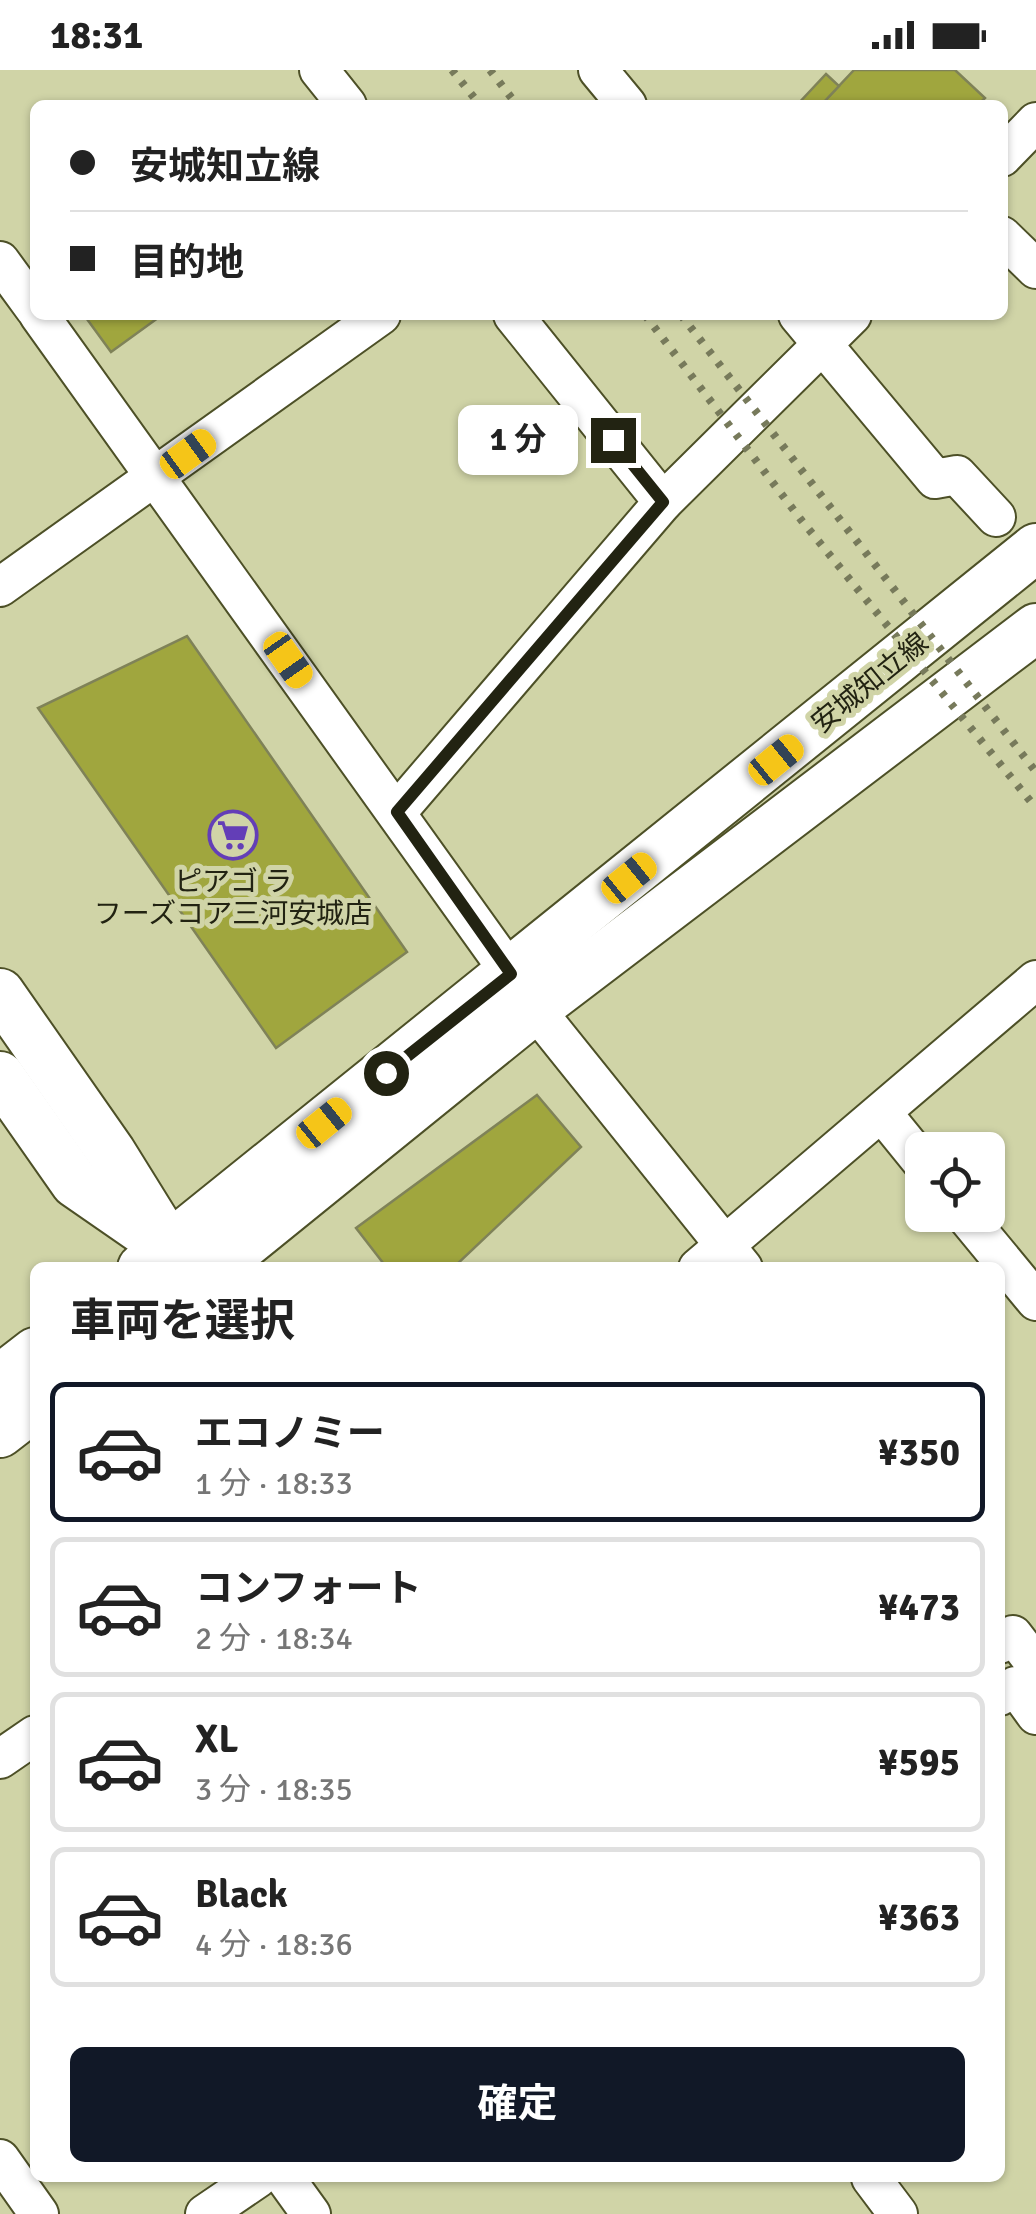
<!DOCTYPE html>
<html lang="ja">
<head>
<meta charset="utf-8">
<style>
	:root { --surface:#fff; --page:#f2f2f2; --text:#222; --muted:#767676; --line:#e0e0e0; --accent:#111827 }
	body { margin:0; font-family:Signika,"Noto Sans JP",sans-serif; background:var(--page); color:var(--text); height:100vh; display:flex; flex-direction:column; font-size:38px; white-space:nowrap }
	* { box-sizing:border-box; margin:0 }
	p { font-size:32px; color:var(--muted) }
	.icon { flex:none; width:55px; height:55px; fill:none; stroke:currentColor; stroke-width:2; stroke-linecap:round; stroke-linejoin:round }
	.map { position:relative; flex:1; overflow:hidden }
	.drawer { position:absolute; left:30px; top:1192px; width:975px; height:920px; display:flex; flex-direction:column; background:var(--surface); border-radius:15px; box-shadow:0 2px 8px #0004 }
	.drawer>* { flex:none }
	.guide { position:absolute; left:30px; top:30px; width:978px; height:220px; border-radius:15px; box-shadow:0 2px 8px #0004; display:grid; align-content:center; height:220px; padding:0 40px; background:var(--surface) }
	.tools { position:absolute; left:905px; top:1062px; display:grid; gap:20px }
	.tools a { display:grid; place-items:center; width:100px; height:100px; border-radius:15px; background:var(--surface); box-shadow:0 2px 8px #0004; font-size:50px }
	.end { position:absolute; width:45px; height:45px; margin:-22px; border:12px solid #222312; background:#fff; box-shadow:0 0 0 5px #fff }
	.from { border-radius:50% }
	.bubble { position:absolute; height:70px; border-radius:15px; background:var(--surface); box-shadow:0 2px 8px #0004; font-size:32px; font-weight:700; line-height:70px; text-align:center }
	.car { position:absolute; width:30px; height:60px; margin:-30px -15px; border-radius:12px; box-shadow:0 0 8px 2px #0007; background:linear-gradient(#f5c518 24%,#345 0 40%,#f5c518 0 76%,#345 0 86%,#f5c518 0) }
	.guide b { display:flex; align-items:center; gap:35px; height:95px; font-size:38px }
	.guide b+b { border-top:2px solid var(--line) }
	.guide i { width:25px; height:25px; background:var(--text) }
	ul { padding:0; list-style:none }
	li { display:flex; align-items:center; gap:30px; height:140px; margin:0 20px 15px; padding:0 20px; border:5px solid var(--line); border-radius:15px }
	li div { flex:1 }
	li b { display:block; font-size:38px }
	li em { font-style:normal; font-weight:700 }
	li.selected { border-color:var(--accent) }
	li>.icon { width:90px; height:90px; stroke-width:1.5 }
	h2 { padding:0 40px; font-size:45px; line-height:120px }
	.cta { display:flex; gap:20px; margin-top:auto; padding:20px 40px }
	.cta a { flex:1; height:115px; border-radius:15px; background:var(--accent); color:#fff; font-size:40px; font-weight:700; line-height:115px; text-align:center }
	.status { display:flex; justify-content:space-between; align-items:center; height:70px; padding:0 50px; background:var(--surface); direction:ltr }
	.status svg { height:28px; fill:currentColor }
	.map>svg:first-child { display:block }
</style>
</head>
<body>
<div class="status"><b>18:31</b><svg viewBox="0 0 49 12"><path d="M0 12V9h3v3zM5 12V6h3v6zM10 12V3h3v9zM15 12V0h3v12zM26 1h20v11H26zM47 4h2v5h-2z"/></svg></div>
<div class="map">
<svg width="1036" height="2144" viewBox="0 0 1036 2144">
	<rect width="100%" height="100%" fill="#d0d4a7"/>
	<!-- building -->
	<g fill="#a0a63e" stroke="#7f8258" stroke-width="2.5">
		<path d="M854,0H955L985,28L978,35H821Z"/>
		<path d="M826,4L839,16L821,35H797Z"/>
		<path d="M84,245H162L111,282Z"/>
		<path d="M187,566L407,882L276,978L38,638Z"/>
		<path d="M537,1025L581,1077L453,1198H387L356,1158Z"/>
	</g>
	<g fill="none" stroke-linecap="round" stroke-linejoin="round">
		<!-- minor casing -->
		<g stroke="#4d5027" stroke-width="42">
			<g id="minor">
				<path d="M319,0L347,35"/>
				<path d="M598,0L627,35"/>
				<path d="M1002,87L1036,52"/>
				<path d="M1002,166L1036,199"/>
				<path d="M0,191L35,239"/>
				<path d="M39,245L511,904"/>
				<path d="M798,245L935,409L957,405L996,447"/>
				<path d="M663,432L852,245"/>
				<path d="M0,517L381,245"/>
				<path d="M397,742L663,432L513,245"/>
				<path d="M535,939L743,1198"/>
				<path d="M883,1044L922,1092"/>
				<path d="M965,1145L1036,1231"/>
				<path d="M698,1198L1036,910"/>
				<path d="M1000,1574L1013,1565L1036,1595"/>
				<path d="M1000,1626L1015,1616L1036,1645"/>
				<path d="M0,1689L35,1665"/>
				<path d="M0,2089L39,2144"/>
				<path d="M285,2108L311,2144"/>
				<path d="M871,2108L898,2144"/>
				<path d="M205,2144L258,2108"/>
			</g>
		</g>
		<!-- major casing -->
		<g stroke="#4d5027" stroke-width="52">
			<g id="major">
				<path d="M0,923L111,1082L183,1198"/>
				<path d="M0,1006L75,1113L153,1167"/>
				<path d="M142,1198L1036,478"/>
				<path d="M215,1198L535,939L1036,558"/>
				<path d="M0,1309L35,1282"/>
				<path d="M0,1363L35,1336"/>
			</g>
		</g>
		<!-- minor -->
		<use href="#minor" stroke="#fff" stroke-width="38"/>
		<!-- major -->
		<use href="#major" stroke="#fff" stroke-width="48"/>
		<!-- rail -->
		<g stroke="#777a5b" stroke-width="8" stroke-dasharray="5 10" stroke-linecap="butt">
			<path d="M452,0L480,35"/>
			<path d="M490,0L517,35"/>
			<path d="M645,245L802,451L1036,738"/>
			<path d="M681,245L1036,702"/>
		</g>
	</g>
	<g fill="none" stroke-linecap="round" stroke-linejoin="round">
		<!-- route -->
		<path stroke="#222312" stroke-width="12" d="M386,1003L511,904L397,742L663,432L613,370"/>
	</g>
	<!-- icons -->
	<defs>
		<g id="supermarket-ring" transform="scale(2.5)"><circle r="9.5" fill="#d0d4a7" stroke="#633eb7" stroke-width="1.5"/><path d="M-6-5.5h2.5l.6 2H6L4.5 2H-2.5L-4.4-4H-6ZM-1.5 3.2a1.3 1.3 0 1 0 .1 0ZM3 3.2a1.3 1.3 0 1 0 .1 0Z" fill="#633eb7"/></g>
	</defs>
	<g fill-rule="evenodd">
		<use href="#supermarket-ring" x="233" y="765"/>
	</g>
	<g text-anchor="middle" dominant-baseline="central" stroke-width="10" stroke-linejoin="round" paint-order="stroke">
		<!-- street labels -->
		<g font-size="28" fill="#222312" stroke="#d0d4a7">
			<text transform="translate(870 613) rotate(-39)">安城知立線</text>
		</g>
		<!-- poi labels -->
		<g font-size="28" fill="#222312" stroke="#d0d4a7">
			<text x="233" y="812">ピアゴ ラ<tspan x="233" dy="32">フーズコア三河安城店</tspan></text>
		</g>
	</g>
</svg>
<div class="tools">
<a><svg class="icon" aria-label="locate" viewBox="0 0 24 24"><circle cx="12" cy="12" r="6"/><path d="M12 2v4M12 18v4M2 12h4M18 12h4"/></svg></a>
</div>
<i class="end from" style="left:386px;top:1003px"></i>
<i class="end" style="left:613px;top:370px"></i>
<div class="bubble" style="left:458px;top:335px;width:120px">1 分</div>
<i class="car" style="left:188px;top:384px;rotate:54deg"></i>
<i class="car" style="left:288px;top:590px;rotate:145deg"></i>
<i class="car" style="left:776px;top:690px;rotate:51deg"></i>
<i class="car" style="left:629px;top:808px;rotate:51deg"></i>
<i class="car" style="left:324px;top:1053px;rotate:51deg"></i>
<div class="guide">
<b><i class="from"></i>安城知立線</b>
<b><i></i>目的地</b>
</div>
<section class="drawer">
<h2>車両を選択</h2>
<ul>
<li class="selected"><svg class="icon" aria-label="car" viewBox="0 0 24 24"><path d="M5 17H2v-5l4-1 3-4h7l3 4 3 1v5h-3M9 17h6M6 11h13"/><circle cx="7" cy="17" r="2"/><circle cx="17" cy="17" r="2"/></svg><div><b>エコノミー</b><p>1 分 · 18:33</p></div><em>¥350</em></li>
<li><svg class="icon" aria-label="car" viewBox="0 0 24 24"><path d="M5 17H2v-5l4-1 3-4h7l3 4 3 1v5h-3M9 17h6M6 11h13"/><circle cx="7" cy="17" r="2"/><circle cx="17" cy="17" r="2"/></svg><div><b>コンフォート</b><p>2 分 · 18:34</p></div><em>¥473</em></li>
<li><svg class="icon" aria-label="car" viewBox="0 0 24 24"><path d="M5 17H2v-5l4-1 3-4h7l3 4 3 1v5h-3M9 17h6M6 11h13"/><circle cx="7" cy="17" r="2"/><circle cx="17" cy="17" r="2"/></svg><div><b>XL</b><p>3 分 · 18:35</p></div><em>¥595</em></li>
<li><svg class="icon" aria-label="car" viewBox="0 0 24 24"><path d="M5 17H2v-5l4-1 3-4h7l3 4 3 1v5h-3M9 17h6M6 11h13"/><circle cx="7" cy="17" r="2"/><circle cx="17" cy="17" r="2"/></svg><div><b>Black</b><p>4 分 · 18:36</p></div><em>¥363</em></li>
</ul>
<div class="cta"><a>確定</a></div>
</section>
</div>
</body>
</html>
